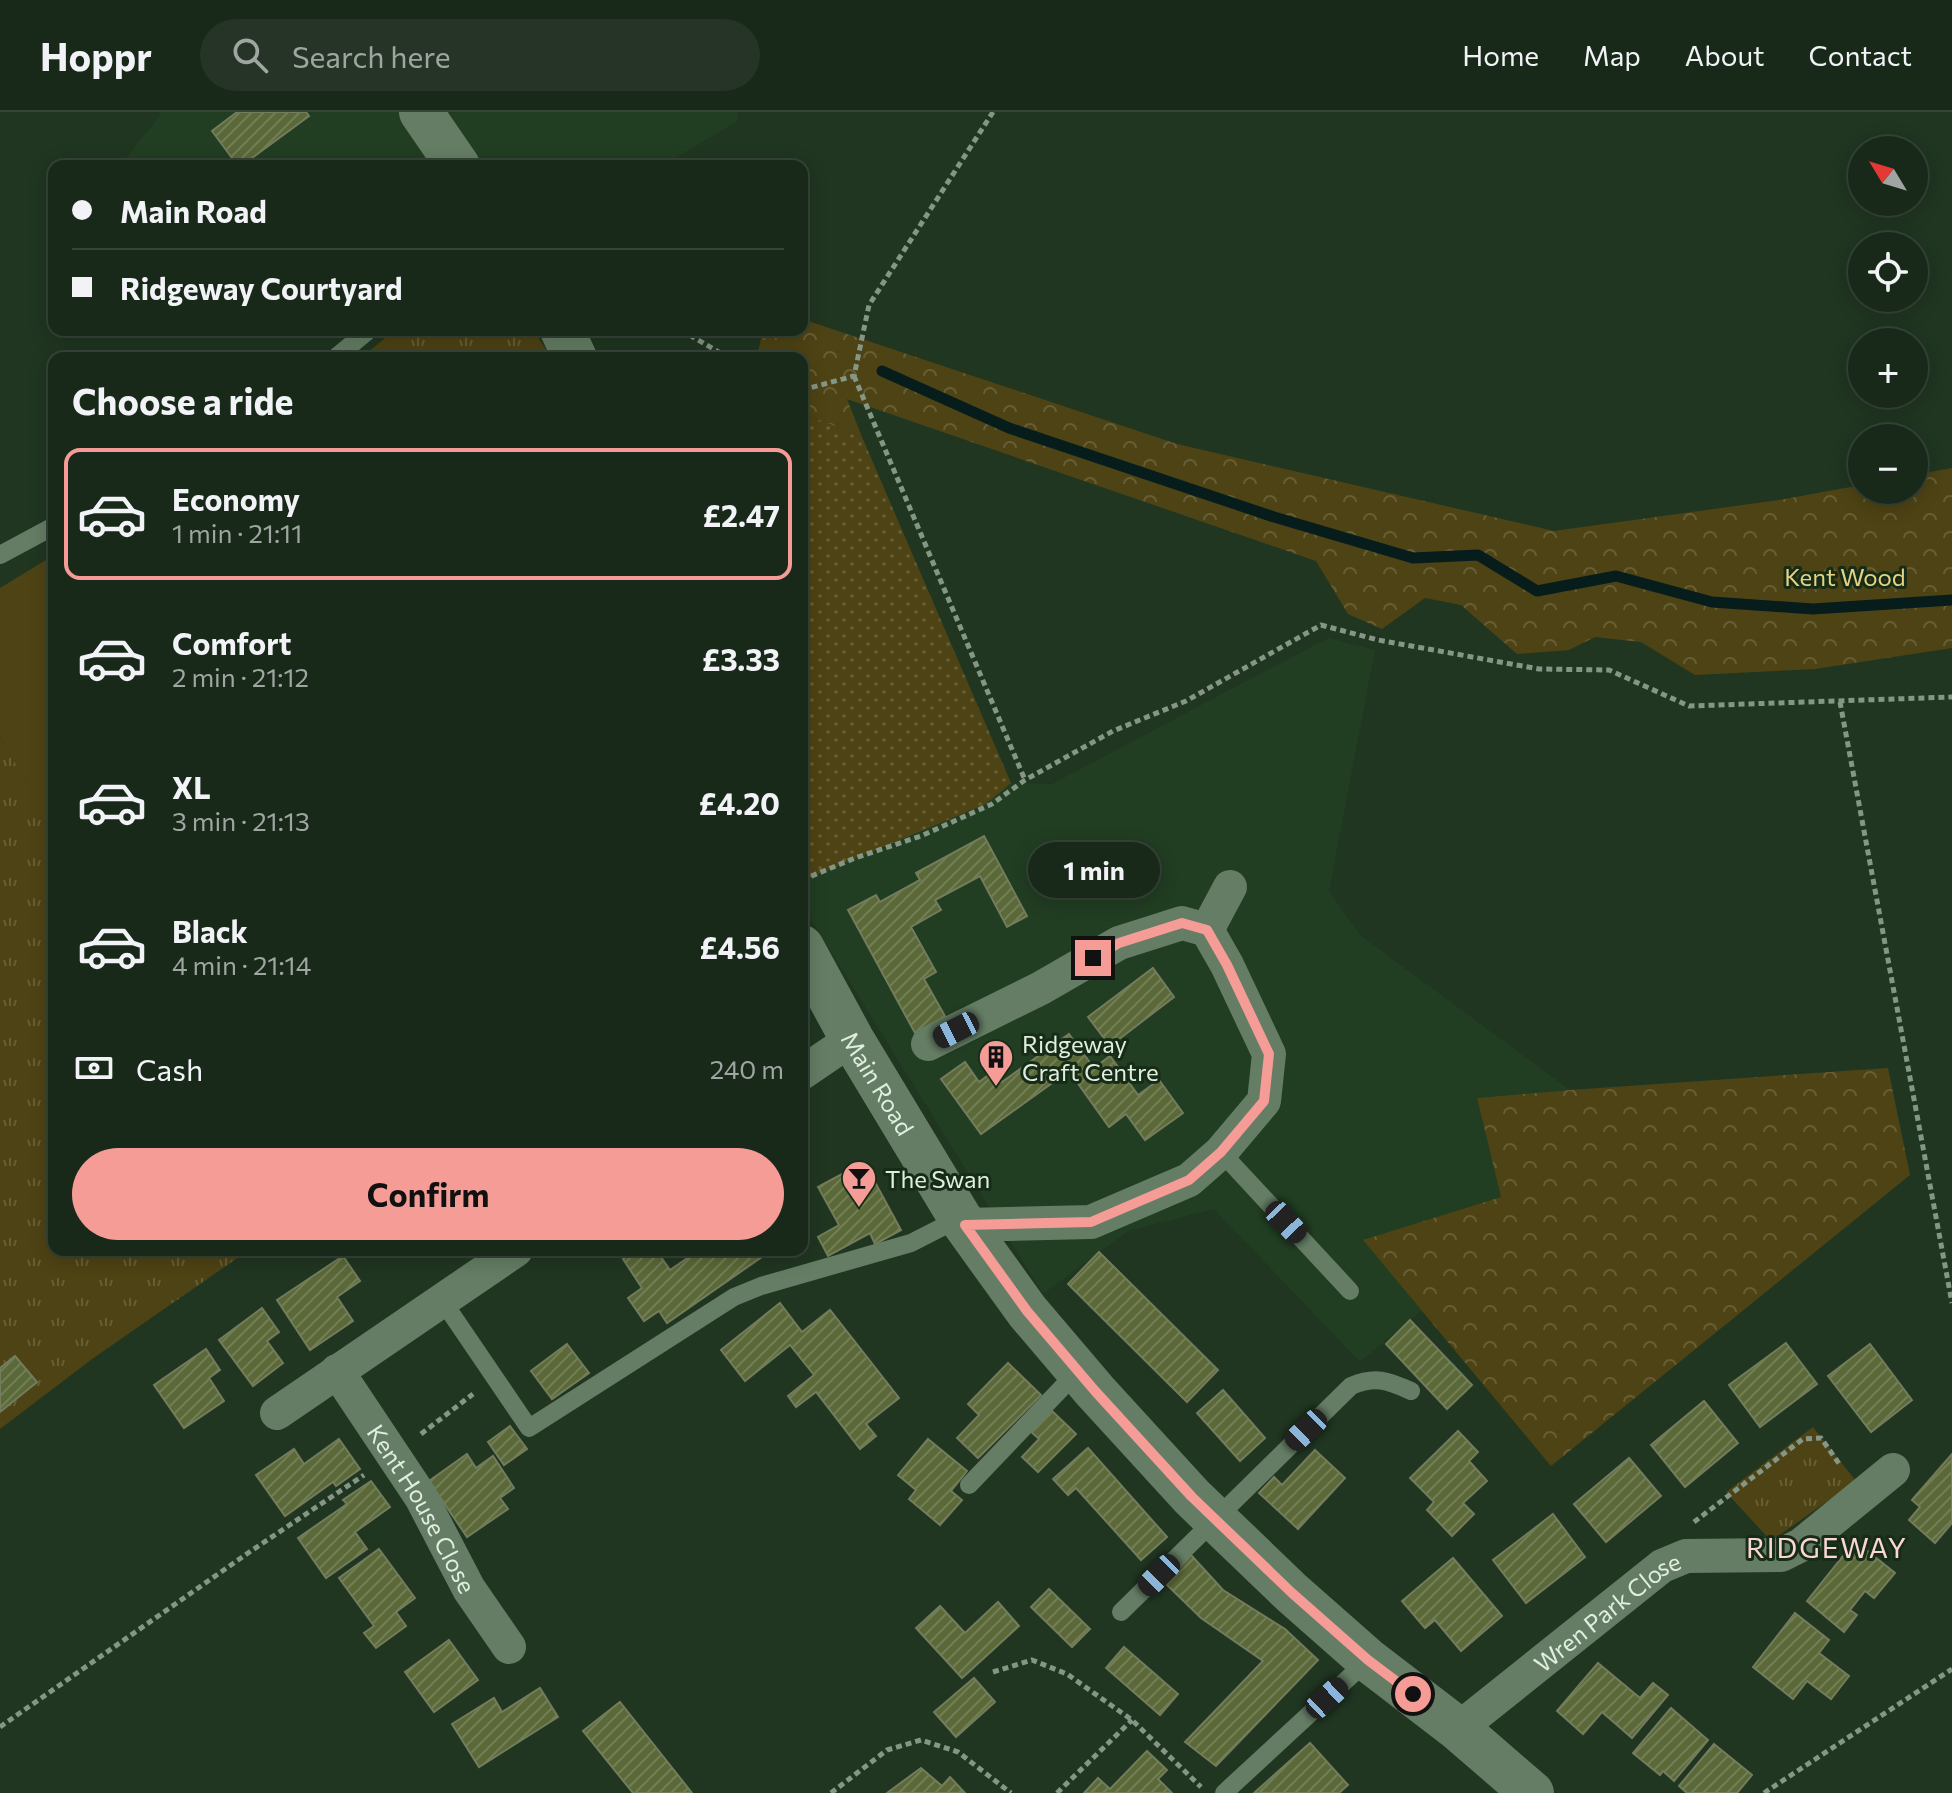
<!DOCTYPE html>
<html lang="en">
<head>
<meta charset="utf-8">
<style>
	:root { --surface:#182819; --page:#253426; --text:#f1f3f6; --muted:#9fa6a2; --line:#364438; --accent:#f59c96 }
	body { margin:0; font-family:Commissioner,sans-serif; background:var(--page); color:var(--text); height:100vh; display:flex; flex-direction:column; font-size:30px; white-space:nowrap }
	* { box-sizing:border-box; margin:0 }
	p { font-size:26px; color:var(--muted) }
	.icon { flex:none; width:44px; height:44px; fill:none; stroke:currentColor; stroke-width:2; stroke-linecap:round; stroke-linejoin:round }
	.map { position:relative; flex:1; overflow:hidden }
	.panel { position:absolute; left:48px; top:240px; width:760px; height:904px; display:flex; flex-direction:column; background:var(--surface); border-radius:16px; box-shadow:0 4px 20px #0003,0 0 0 2px var(--line) }
	.panel>* { flex:none }
	.guide { position:absolute; left:48px; top:48px; width:760px; height:176px; border-radius:16px; box-shadow:0 4px 20px #0003,0 0 0 2px var(--line); display:grid; align-content:center; height:176px; padding:0 24px; background:var(--surface) }
	.needle { width:52px; rotate:308deg }
	.buttons { position:absolute; left:1848px; top:24px; display:grid; gap:16px }
	.buttons a { display:grid; place-items:center; width:80px; height:80px; border-radius:50%; background:var(--surface); box-shadow:0 4px 20px #0003,0 0 0 2px var(--line); font-size:40px }
	.end { position:absolute; width:36px; height:36px; margin:-18px; border:10px solid #f59c96; background:#111; box-shadow:0 0 0 4px #111 }
	.from { border-radius:50% }
	.bubble { position:absolute; height:56px; border-radius:28px; background:var(--surface); box-shadow:0 4px 20px #0003,0 0 0 2px var(--line); font-size:26px; font-weight:700; line-height:56px; text-align:center }
	.car { position:absolute; width:24px; height:48px; margin:-24px -12px; border-radius:10px; box-shadow:0 0 6px 2px #0007; background:linear-gradient(#222 24%,#8ab4d8 0 40%,#222 0 76%,#8ab4d8 0 86%,#222 0) }
	.guide b { display:flex; align-items:center; gap:28px; height:76px; font-size:30px }
	.guide b+b { border-top:2px solid var(--line) }
	.guide i { width:20px; height:20px; background:var(--text) }
	ul { padding:0; list-style:none }
	li { display:flex; align-items:center; gap:24px; height:132px; margin:0 16px 12px; padding:0 8px; border:4px solid transparent; border-radius:16px }
	li div { flex:1 }
	li b { display:block; font-size:30px }
	li em { font-style:normal; font-weight:700 }
	li.on { border-color:var(--accent) }
	li>.icon { width:72px; height:72px; stroke-width:1.5 }
	h2 { padding:0 24px; font-size:36px; line-height:96px }
	.pay { display:flex; align-items:center; gap:20px; height:88px; padding:0 24px; font-size:30px }
	.pay p { margin-inline-start:auto }
	.button { display:flex; gap:16px; margin-top:auto; padding:16px 24px }
	.button a { flex:1; height:92px; border-radius:48px; background:var(--accent); color:#111; font-size:32px; font-weight:700; line-height:92px; text-align:center }
	header { display:flex; align-items:center; gap:48px; box-sizing:border-box; height:112px; padding:0 40px; background:var(--surface); border-bottom:2px solid var(--line) }
	header strong { font-size:38px }
	nav { display:flex; gap:44px; margin-inline-start:auto; font-size:28px }
	.search { width:560px; height:72px; background:var(--page); display:flex; align-items:center; gap:20px; box-sizing:border-box; padding:0 28px; border-radius:44px; color:var(--muted); font-size:30px }
	.map>svg:first-child { display:block }
</style>
</head>
<body>
<header>
<strong>Hoppr</strong>
<div class="search"><svg class="icon" aria-label="search" viewBox="0 0 24 24"><circle cx="10" cy="10" r="6"/><path d="M15 15l6 6"/></svg>Search here</div>
<nav><a>Home</a><a>Map</a><a>About</a><a>Contact</a></nav>
</header>
<div class="map">
<svg width="1952" height="1681" viewBox="0 0 1952 1681">
	<defs>
		<pattern id="grass-tufts" width="24" height="20" patternUnits="userSpaceOnUse" patternTransform="scale(2)"><rect width="24" height="20" fill="#4e4314"/><path d="M3 7l-1-3M5 7V3M7 7l1-3M15 17l-1-3M17 17v-4M19 17l1-3" fill="none" stroke="#675e36"/></pattern>
		<pattern id="forest-crowns" width="20" height="18" patternUnits="userSpaceOnUse" patternTransform="scale(2)"><rect width="20" height="18" fill="#4e4314"/><path d="M2 6a3 3 0 1 1 6 0M12 15a3 3 0 1 1 6 0" fill="none" stroke="#675e36"/></pattern>
		<pattern id="garden-dots" width="8" height="8" patternUnits="userSpaceOnUse" patternTransform="scale(2)"><rect width="8" height="8" fill="#4e4314"/><path d="M2 2h.1M6 6h.1" fill="none" stroke="#675e36" stroke-width="1.8" stroke-linecap="round"/></pattern>
		<pattern id="building-hatch" width="6" height="6" patternUnits="userSpaceOnUse" patternTransform="scale(2)"><rect width="6" height="6" fill="#5b6837"/><path d="M-1 1l2-2M0 6l6-6M5 7l2-2" fill="none" stroke="#727e54"/></pattern>
	</defs>
	<rect width="100%" height="100%" fill="#203621"/>
	<!-- built -->
	<g fill="#213d22">
		<path d="M159,0H737L739,8L663,54H119L160,4Z"/>
		<path d="M1328,526L1375,538L1329,779L1360,823L1570,978L1477,986L1501,1085L1364,1128L1423,1198L1360,1250L1214,1097L1128,1119L1043,1182L802,793V769L986,692L1011,671L1052,672Z"/>
	</g>
	<!-- grass -->
	<g fill="url(#grass-tufts)">
		<path d="M395,218H533L552,246H361Z"/>
		<path d="M0,625L33,680L54,666V1138H249L92,1247L0,1317Z"/>
		<path d="M1813,1315L1856,1369L1771,1429L1726,1380Z"/>
	</g>
	<!-- forest -->
	<g fill="url(#forest-crowns)">
		<path d="M802,207L1177,332L1554,419L1779,388L1862,373V378H1914V363L1952,356V536L1815,557L1695,563L1641,530L1595,525L1569,538L1517,542L1461,493L1425,486L1382,517L1348,502L1316,449L847,287L862,325L802,301V246H758L757,244L763,218H802Z"/>
		<path d="M1888,956L1910,1063L1551,1354L1363,1128L1501,1085L1477,986L1570,978Z"/>
	</g>
	<!-- garden -->
	<path fill="url(#garden-dots)" d="M802,301L862,325L1011,671L986,692L802,769Z"/>
	<!-- pitch -->
	<path fill="#4e4314" d="M54,443V666L33,681L0,625V476Z"/>
	<g fill="none" stroke-linecap="round" stroke-linejoin="round">
		<!-- stream -->
		<path stroke="#061d1c" stroke-width="11" d="M882,259L1009,316L1274,405L1413,446L1478,443L1537,479L1616,464L1712,490L1813,497L1952,488"/>
	</g>
	<!-- building -->
	<g fill="url(#building-hatch)" stroke="#737c5c" stroke-width="2">
		<path d="M237,0H306L309,4L241,54H238L212,19Z"/>
		<path d="M984,724L1027,804L1007,815L980,764L935,788L941,798L911,815L936,860L924,867L945,904L915,921L848,798L876,783L880,790L920,768L916,761Z"/>
		<path d="M1153,856L1174,885L1110,934L1088,905Z"/>
		<path d="M1069,922L1094,956L1110,944L1138,983L1159,968L1183,1001L1145,1028L1126,1002L1109,1015L1069,959L981,1022L941,967L965,950L979,970L994,959L1002,970Z"/>
		<path d="M864,1050L901,1118L875,1132L870,1121L828,1144L818,1125L839,1113L818,1075Z"/>
		<path d="M636,1138H656L670,1158L699,1138H768L769,1140L667,1211L659,1199L644,1209L628,1186L642,1176L623,1147Z"/>
		<path d="M1099,1140L1218,1258L1187,1290L1068,1172Z"/>
		<path d="M343,1144L360,1169L337,1185L353,1209L310,1238L277,1188Z"/>
		<path d="M780,1191L802,1220L830,1198L899,1286L866,1312L876,1324L860,1337L816,1280L796,1295L788,1284L814,1263L790,1233L745,1269L721,1238Z"/>
		<path d="M262,1196L279,1220L267,1229L283,1251L253,1274L219,1228Z"/>
		<path d="M1410,1208L1472,1273L1447,1297L1386,1232Z"/>
		<path d="M1786,1231L1817,1272L1760,1315L1729,1273Z"/>
		<path d="M567,1232L589,1261L552,1287L531,1259Z"/>
		<path d="M1870,1232L1912,1288L1871,1320L1828,1264Z"/>
		<path d="M206,1237L220,1258L209,1266L224,1289L184,1316L154,1273Z"/>
		<path d="M15,1244L37,1270L0,1300V1256Z"/>
		<path d="M1008,1251L1041,1283L978,1346L957,1326L979,1303L968,1292Z"/>
		<path d="M1223,1278L1265,1326L1240,1349L1197,1301Z"/>
		<path d="M1704,1289L1738,1331L1685,1375L1651,1333Z"/>
		<path d="M1049,1296L1076,1322L1038,1360L1022,1345L1039,1327L1029,1318Z"/>
		<path d="M510,1314L527,1337L504,1353L488,1330Z"/>
		<path d="M1458,1319L1478,1340L1469,1349L1487,1369L1463,1391L1474,1402L1452,1424L1427,1398L1434,1390L1410,1366Z"/>
		<path d="M339,1327L360,1357L336,1374L333,1370L285,1404L256,1363L294,1337L304,1352Z"/>
		<path d="M928,1327L967,1359L951,1379L962,1388L940,1413L909,1387L916,1378L898,1363Z"/>
		<path d="M1088,1336L1167,1425L1141,1448L1076,1376L1068,1383L1053,1367Z"/>
		<path d="M1315,1338L1345,1366L1298,1417L1259,1381L1274,1365L1282,1373Z"/>
		<path d="M467,1342L476,1356L493,1344L514,1376L500,1386L508,1397L467,1425L429,1369Z"/>
		<path d="M1952,1342V1411L1935,1431L1909,1408L1920,1395L1912,1388Z"/>
		<path d="M1629,1346L1661,1384L1606,1430L1574,1392Z"/>
		<path d="M371,1369L390,1395L355,1420L367,1437L326,1466L298,1426L347,1392L343,1388Z"/>
		<path d="M1553,1402L1585,1445L1526,1491L1493,1448Z"/>
		<path d="M1855,1429L1895,1461L1874,1486L1865,1479L1850,1498L1857,1503L1844,1520L1807,1489Z"/>
		<path d="M379,1437L415,1486L396,1500L406,1514L376,1536L364,1521L374,1514L339,1466Z"/>
		<path d="M1191,1443L1223,1478L1285,1517L1318,1548L1216,1654L1185,1630L1263,1549L1201,1506L1165,1471Z"/>
		<path d="M1453,1446L1502,1504L1461,1539L1435,1508L1425,1516L1402,1489Z"/>
		<path d="M1049,1477L1090,1517L1072,1535L1031,1495Z"/>
		<path d="M998,1490L1019,1514L962,1566L916,1516L940,1494L965,1521Z"/>
		<path d="M1795,1501L1829,1528L1819,1541L1849,1564L1831,1587L1807,1569L1793,1587L1753,1555Z"/>
		<path d="M449,1528L478,1568L434,1600L405,1560Z"/>
		<path d="M1124,1535L1178,1582L1160,1603L1106,1556Z"/>
		<path d="M1598,1551L1640,1586L1653,1571L1668,1583L1632,1626L1602,1600L1583,1622L1557,1599Z"/>
		<path d="M974,1566L995,1590L956,1625L934,1600Z"/>
		<path d="M540,1576L558,1605L479,1655L452,1612L494,1586L502,1600Z"/>
		<path d="M620,1590L692,1681H633L583,1619Z"/>
		<path d="M1671,1596L1708,1628L1674,1669L1663,1659L1660,1663L1633,1641Z"/>
		<path d="M1310,1631L1348,1673L1339,1681H1254Z"/>
		<path d="M1714,1632L1752,1663L1737,1681H1687L1679,1674Z"/>
		<path d="M1147,1639L1167,1658L1158,1667L1172,1681H1084L1098,1666L1110,1677Z"/>
		<path d="M921,1656L942,1674L950,1665L965,1681H887Z"/>
	</g>
	<g fill="none" stroke-linecap="round" stroke-linejoin="round">
		<!-- path -->
		<g stroke="#849685" stroke-width="5" stroke-dasharray="6 4" stroke-linecap="butt">
			<path d="M681,218L729,246"/>
			<path d="M854,264L1025,668"/>
			<path d="M802,278L854,264L869,193L993,0"/>
			<path d="M1840,590L1952,1191"/>
			<path d="M802,768L855,746L921,724L992,692L1025,668L1113,619L1186,589L1321,513L1378,528L1539,557L1609,558L1689,594L1952,585"/>
			<path d="M421,1322L473,1282"/>
			<path d="M1694,1410L1803,1327L1821,1326L1840,1353"/>
			<path d="M993,1560L1032,1548L1067,1562L1132,1608L1201,1675"/>
			<path d="M0,1615L248,1441L364,1363"/>
			<path d="M831,1681L887,1638L921,1628L958,1640L1011,1681"/>
			<path d="M1057,1681L1132,1608"/>
			<path d="M1764,1681L1952,1557"/>
		</g>
		<!-- service -->
		<g stroke="#647d64" stroke-width="18">
			<path d="M335,246L369,218"/>
			<path d="M0,443L54,414"/>
			<path d="M1221,1040L1350,1179"/>
			<path d="M442,1188L529,1316L734,1185L761,1174L911,1131L960,1106"/>
			<path d="M969,1373L1078,1259"/>
			<path d="M1121,1500L1351,1274C1375,1264 1387,1268 1411,1279"/>
			<path d="M1224,1681L1368,1548"/>
		</g>
		<!-- minor -->
		<g stroke="#647d64" stroke-width="34">
			<path d="M1207,818L1230,775"/>
			<path d="M928,932L1041,876L1119,831L1182,811L1207,818L1227,853L1269,942L1264,989L1221,1040L1189,1068L1091,1110L965,1113"/>
			<path d="M802,961L852,927"/>
			<path id="s1" d="M337,1259L421,1385L469,1477L509,1535"/>
			<path d="M277,1301L516,1138"/>
			<path id="s2" d="M1458,1617L1662,1454L1686,1444L1781,1443L1801,1433L1893,1358"/>
		</g>
		<!-- tertiary -->
		<g stroke="#647d64" stroke-width="44">
			<path d="M421,0L458,54"/>
			<path d="M562,218L575,246"/>
			<path id="s3" d="M802,835L852,927L960,1106L1027,1199L1095,1279L1192,1385L1292,1481L1368,1548L1458,1617L1532,1681"/>
		</g>
	</g>
	<g fill="none" stroke-linecap="round" stroke-linejoin="round">
		<!-- route -->
		<path stroke="#f59c96" stroke-width="10" d="M1093,846L1119,831L1182,811L1207,818L1227,853L1269,942L1264,989L1221,1040L1189,1068L1091,1110L965,1113L1027,1199L1095,1279L1192,1385L1292,1481L1368,1548L1413,1582"/>
	</g>
	<!-- icons -->
	<defs>
		<g id="building-pin" transform="scale(1.8)"><path d="M0 17L-7.5 6A9.5 9.5 0 1 1 7.5 6Z" fill="#f59c96" stroke="#162c17"/><path d="M-4-6H4V6H1V3H-1V6H-4ZM-2.5-4.3h1.7v1.8h-1.7ZM.8-4.3h1.7v1.8H.8ZM-2.5-1h1.7V.8h-1.7ZM.8-1h1.7V.8H.8Z" fill="#111"/></g>
		<g id="bar-pin" transform="scale(1.8)"><path d="M0 17L-7.5 6A9.5 9.5 0 1 1 7.5 6Z" fill="#f59c96" stroke="#162c17"/><path d="M-6-5H6L.8 .8V4.5H3.5V6h-7V4.5H-.8V.8Z" fill="#111"/></g>
	</defs>
	<g fill-rule="evenodd">
		<use href="#building-pin" x="996" y="945"/>
		<use href="#bar-pin" x="859" y="1066"/>
	</g>
	<g text-anchor="middle" dominant-baseline="central" stroke-width="6" stroke-linejoin="round" paint-order="stroke">
		<!-- park labels -->
		<g font-size="24" fill="#e5d282" stroke="#162c17">
			<text x="1845" y="464">Kent Wood</text>
		</g>
		<!-- poi labels -->
		<g font-size="24" fill="#e0eee0" stroke="#162c17" text-anchor="start">
			<text x="1022" y="931">Ridgeway<tspan x="1022" dy="28">Craft Centre</tspan></text>
			<text x="885" y="1066">The Swan</text>
		</g>
		<!-- street labels -->
		<g font-size="24" fill="#e0eee0" stroke="#162c17">
			<text stroke="none"><textPath href="#s3" startOffset="156">Main Road</textPath></text>
			<text stroke="none"><textPath href="#s1" startOffset="162">Kent House Close</textPath></text>
			<text stroke="none"><textPath href="#s2" startOffset="190">Wren Park Close</textPath></text>
		</g>
		<!-- quarter labels -->
		<g font-size="28" letter-spacing="2" fill="#fbd7d4" stroke="#162c17">
			<text x="1827" y="1435">RIDGEWAY</text>
		</g>
	</g>
</svg>
<div class="buttons">
<a><svg class="needle" viewBox="-14 -14 28 28"><path d="M0-13l5 13h-10z" fill="#e53935"/><path d="M0 13l5-13h-10z" fill="#9fa6a2"/></svg></a>
<a><svg class="icon" aria-label="locate" viewBox="0 0 24 24"><circle cx="12" cy="12" r="6"/><path d="M12 2v4M12 18v4M2 12h4M18 12h4"/></svg></a>
<a>+</a>
<a>−</a>
</div>
<i class="end from" style="left:1413px;top:1582px"></i>
<i class="end" style="left:1093px;top:846px"></i>
<div class="bubble" style="left:1028px;top:730px;width:132px">1 min</div>
<i class="car" style="left:956px;top:918px;rotate:243deg"></i>
<i class="car" style="left:1286px;top:1110px;rotate:137deg"></i>
<i class="car" style="left:1306px;top:1318px;rotate:226deg"></i>
<i class="car" style="left:1159px;top:1463px;rotate:225deg"></i>
<i class="car" style="left:1327px;top:1586px;rotate:47deg"></i>
<div class="guide">
<b><i class="from"></i>Main Road</b>
<b><i></i>Ridgeway Courtyard</b>
</div>
<section class="panel">
<h2>Choose a ride</h2>
<ul>
<li class="on"><svg class="icon" aria-label="car" viewBox="0 0 24 24"><path d="M5 17H2v-5l4-1 3-4h7l3 4 3 1v5h-3M9 17h6M6 11h13"/><circle cx="7" cy="17" r="2"/><circle cx="17" cy="17" r="2"/></svg><div><b>Economy</b><p>1 min · 21:11</p></div><em>£2.47</em></li>
<li><svg class="icon" aria-label="car" viewBox="0 0 24 24"><path d="M5 17H2v-5l4-1 3-4h7l3 4 3 1v5h-3M9 17h6M6 11h13"/><circle cx="7" cy="17" r="2"/><circle cx="17" cy="17" r="2"/></svg><div><b>Comfort</b><p>2 min · 21:12</p></div><em>£3.33</em></li>
<li><svg class="icon" aria-label="car" viewBox="0 0 24 24"><path d="M5 17H2v-5l4-1 3-4h7l3 4 3 1v5h-3M9 17h6M6 11h13"/><circle cx="7" cy="17" r="2"/><circle cx="17" cy="17" r="2"/></svg><div><b>XL</b><p>3 min · 21:13</p></div><em>£4.20</em></li>
<li><svg class="icon" aria-label="car" viewBox="0 0 24 24"><path d="M5 17H2v-5l4-1 3-4h7l3 4 3 1v5h-3M9 17h6M6 11h13"/><circle cx="7" cy="17" r="2"/><circle cx="17" cy="17" r="2"/></svg><div><b>Black</b><p>4 min · 21:14</p></div><em>£4.56</em></li>
</ul>
<div class="pay"><svg class="icon" aria-label="cash" viewBox="0 0 24 24"><path d="M3 7h18v10H3z"/><circle cx="12" cy="12" r="2"/></svg>Cash<p>240 m</p></div>
<div class="button"><a>Confirm</a></div>
</section>
</div>
</body>
</html>
